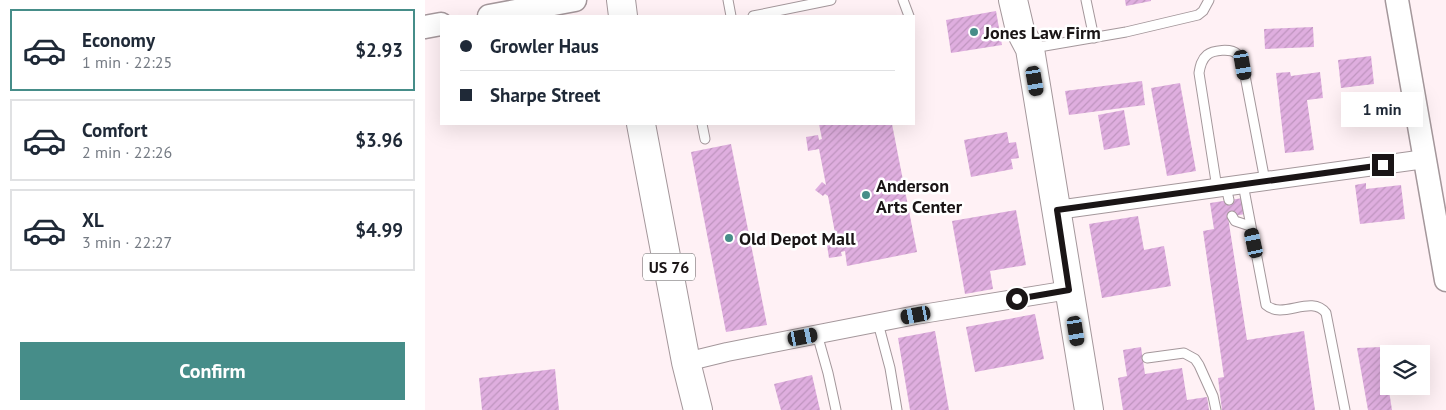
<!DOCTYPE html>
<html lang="en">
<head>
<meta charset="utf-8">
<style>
	:root { --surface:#fff; --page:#f6f6f7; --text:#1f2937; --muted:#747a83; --line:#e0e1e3; --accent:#468d89 }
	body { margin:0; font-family:"PT Sans",sans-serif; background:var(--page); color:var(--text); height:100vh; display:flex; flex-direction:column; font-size:19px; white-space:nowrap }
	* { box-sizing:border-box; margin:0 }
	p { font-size:16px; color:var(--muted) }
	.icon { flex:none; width:28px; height:28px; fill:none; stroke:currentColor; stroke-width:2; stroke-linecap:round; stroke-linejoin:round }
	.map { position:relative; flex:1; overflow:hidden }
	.drawer { display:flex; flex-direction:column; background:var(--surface); width:425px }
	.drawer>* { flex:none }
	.guide { position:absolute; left:15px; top:15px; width:475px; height:110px; border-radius:0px; box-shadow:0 5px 20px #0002; display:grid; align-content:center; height:110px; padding:0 20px; background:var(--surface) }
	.controls { position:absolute; left:955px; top:345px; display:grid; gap:10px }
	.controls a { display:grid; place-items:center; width:50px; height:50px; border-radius:0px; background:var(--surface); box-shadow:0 5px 20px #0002; font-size:25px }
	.end { position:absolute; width:22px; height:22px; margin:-11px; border:6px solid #1a1516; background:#fff; box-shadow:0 0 0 2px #fff }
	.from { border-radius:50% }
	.bubble { position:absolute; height:35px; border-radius:0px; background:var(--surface); box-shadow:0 5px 20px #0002; font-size:16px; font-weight:700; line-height:35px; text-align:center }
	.car { position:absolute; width:15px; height:30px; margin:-15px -8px; border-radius:6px; box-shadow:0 0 4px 1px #0007; background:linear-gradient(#222 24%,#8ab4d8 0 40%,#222 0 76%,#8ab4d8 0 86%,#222 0) }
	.guide b { display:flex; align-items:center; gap:18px; height:48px; font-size:19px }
	.guide b+b { border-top:1px solid var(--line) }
	.guide i { width:12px; height:12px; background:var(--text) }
	ul { padding:9px 0 0; list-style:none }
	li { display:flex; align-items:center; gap:15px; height:82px; margin:0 10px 8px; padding:0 10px; border:2px solid var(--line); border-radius:0px }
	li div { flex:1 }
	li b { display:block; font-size:19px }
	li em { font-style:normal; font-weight:700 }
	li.selected { border-color:var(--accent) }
	li>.icon { width:45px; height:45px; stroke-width:1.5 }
	.primary-button { display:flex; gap:10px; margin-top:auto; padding:10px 20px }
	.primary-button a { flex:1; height:58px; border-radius:0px; background:var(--accent); color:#fff; font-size:20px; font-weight:700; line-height:58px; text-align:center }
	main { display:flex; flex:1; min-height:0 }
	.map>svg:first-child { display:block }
</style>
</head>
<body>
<main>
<section class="drawer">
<ul>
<li class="selected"><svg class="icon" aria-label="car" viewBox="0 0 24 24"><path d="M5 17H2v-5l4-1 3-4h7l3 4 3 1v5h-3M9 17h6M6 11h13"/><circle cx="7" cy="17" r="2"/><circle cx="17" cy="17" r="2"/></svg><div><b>Economy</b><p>1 min · 22:25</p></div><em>$2.93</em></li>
<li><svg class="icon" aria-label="car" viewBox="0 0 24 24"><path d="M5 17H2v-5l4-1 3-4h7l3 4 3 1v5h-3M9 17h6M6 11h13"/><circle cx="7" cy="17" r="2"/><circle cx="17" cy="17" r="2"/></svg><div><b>Comfort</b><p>2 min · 22:26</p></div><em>$3.96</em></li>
<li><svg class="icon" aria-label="car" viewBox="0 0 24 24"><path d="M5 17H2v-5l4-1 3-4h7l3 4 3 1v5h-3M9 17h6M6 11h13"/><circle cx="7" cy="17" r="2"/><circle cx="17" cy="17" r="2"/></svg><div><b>XL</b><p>3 min · 22:27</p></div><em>$4.99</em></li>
</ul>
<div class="primary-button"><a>Confirm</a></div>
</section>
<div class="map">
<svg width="1021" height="410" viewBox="0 0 1021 410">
	<defs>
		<pattern id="building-hatch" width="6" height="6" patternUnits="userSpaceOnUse" patternTransform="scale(1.25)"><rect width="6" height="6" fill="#dfaedf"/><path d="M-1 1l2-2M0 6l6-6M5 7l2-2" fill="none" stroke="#bf95bf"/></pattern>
	</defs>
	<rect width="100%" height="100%" fill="#fff1f5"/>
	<!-- building -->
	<g fill="url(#building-hatch)">
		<path d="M700,0H726V1L701,6Z"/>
		<path d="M571,11L577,45L526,53L521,20Z"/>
		<path d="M888,27L889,47L840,49L839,29Z"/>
		<path d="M946,56L949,84L916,88L913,60Z"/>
		<path d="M865,72L866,76L895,72L898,98L882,100L889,150L860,153L851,73Z"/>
		<path d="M717,81L720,105L644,115L640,91Z"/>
		<path d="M755,83L771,171L742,176L726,88Z"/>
		<path d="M699,110L705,145L679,150L673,115Z"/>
		<path d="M394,124H467L492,252L422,266L420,251L416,252L417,256L404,258L402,245L412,243L403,196L400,194L398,196L390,190L397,182L401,185L394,149L383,151L381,137L393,135L394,140L397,139Z"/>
		<path d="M582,132L584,143L591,142L594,158L586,159L588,169L546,177L539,140Z"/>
		<path d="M306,144L342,325L301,332L266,152Z"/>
		<path d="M941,183V189L976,185L980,219L935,224L930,185Z"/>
		<path d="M818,198L820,214L803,217L822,340L879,331L890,410H797L793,378L799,377L778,231L789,229L785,203Z"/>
		<path d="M591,210L601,265L565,271L568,289L540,294L527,221Z"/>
		<path d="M713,216L719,250L739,246L746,286L677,298L664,224Z"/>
		<path d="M610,314L619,359L550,372L541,327Z"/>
		<path d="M510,331L524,410H485L473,338Z"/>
		<path d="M716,347L720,374L757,368L762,400L782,397L784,410H698L693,378L702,376L698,350Z"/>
		<path d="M957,347L967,410H943L932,348Z"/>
		<path d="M130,369L134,410H57L54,378Z"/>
		<path d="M387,375L395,410H356L349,384Z"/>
	</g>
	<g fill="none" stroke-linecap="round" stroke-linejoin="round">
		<!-- service casing -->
		<g stroke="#a4979b" stroke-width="11">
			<g id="service">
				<path d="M303,0L306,16"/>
				<path d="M478,0L484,16"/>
				<path d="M661,0L669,38"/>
				<path d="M328,16L406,0"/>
				<path d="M608,48L701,32L773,15L778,11L784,0"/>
				<path d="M277,124L280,139"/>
				<path d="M818,184L841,305C858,320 886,294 901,313L920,410"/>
				<path d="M801,187L804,200"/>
				<path d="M792,188L774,73C775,67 776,60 782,55C788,50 806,48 812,54C815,57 817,62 818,65L840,181"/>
				<path d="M807,216L810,221L825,226"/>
				<path d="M453,323L465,368L472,410"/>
				<path d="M392,334L403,373L411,410"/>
				<path d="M722,358L759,353L770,359L774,365L788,396L791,410"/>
			</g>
		</g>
		<!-- minor casing -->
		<g stroke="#a4979b" stroke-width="20">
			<g id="minor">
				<path d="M632,210L1000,159"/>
				<path d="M261,362L302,352L491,315L644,290"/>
			</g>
		</g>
		<!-- tertiary casing -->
		<g stroke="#a4979b" stroke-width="25">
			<g id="tertiary">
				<path d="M972,0L1021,280"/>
				<path d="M64,16L150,0"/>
				<path d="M0,27L16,24"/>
			</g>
		</g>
		<!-- primary casing -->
		<g stroke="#a4979b" stroke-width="30">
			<g id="primary">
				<path d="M196,0L198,16"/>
				<path d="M588,0L595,30L605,49L664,410"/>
				<path d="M216,124L261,362L273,410"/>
			</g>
		</g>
		<!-- service -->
		<use href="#service" stroke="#fff" stroke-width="9"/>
		<!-- minor -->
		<use href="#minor" stroke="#fff" stroke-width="18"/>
		<!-- tertiary -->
		<use href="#tertiary" stroke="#fff" stroke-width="22"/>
		<!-- primary -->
		<use href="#primary" stroke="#fff" stroke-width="28"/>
	</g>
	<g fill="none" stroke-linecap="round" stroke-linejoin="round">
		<!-- route -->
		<path stroke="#1a1516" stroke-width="6" d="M592,299L644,290L632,210L958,165"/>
	</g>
	<!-- markers -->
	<g fill="#468d89" stroke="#fff" stroke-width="2">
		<circle cx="549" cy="32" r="5"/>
		<circle cx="441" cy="195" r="5"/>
		<circle cx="304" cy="238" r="5"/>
	</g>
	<g text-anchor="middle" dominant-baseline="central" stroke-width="5" stroke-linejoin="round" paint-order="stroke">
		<!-- shield labels -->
		<rect fill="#fff" stroke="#5f5b5c" stroke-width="1" x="218" y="253.5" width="52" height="27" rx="4"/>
		<g font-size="16" font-weight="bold" fill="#1a1516">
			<text x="244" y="267">US 76</text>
		</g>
		<!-- poi labels -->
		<g font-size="18" font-weight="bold" fill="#1a1516" stroke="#fff" text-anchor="start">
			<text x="559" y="32">Jones Law Firm</text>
			<text x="451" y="185">Anderson<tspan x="451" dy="21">Arts Center</tspan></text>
			<text x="314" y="238">Old Depot Mall</text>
		</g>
	</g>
</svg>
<div class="controls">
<a><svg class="icon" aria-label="layers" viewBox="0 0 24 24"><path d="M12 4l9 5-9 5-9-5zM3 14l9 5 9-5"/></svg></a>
</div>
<i class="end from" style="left:592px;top:299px"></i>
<i class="end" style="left:958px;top:165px"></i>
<div class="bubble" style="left:916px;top:92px;width:82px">1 min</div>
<i class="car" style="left:818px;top:65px;rotate:170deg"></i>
<i class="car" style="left:610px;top:81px;rotate:170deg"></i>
<i class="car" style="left:829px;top:243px;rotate:348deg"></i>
<i class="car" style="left:491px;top:315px;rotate:259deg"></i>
<i class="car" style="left:651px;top:331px;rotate:171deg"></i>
<i class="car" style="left:378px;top:337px;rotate:79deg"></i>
<div class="guide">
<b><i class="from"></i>Growler Haus</b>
<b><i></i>Sharpe Street</b>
</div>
</div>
</main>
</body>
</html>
